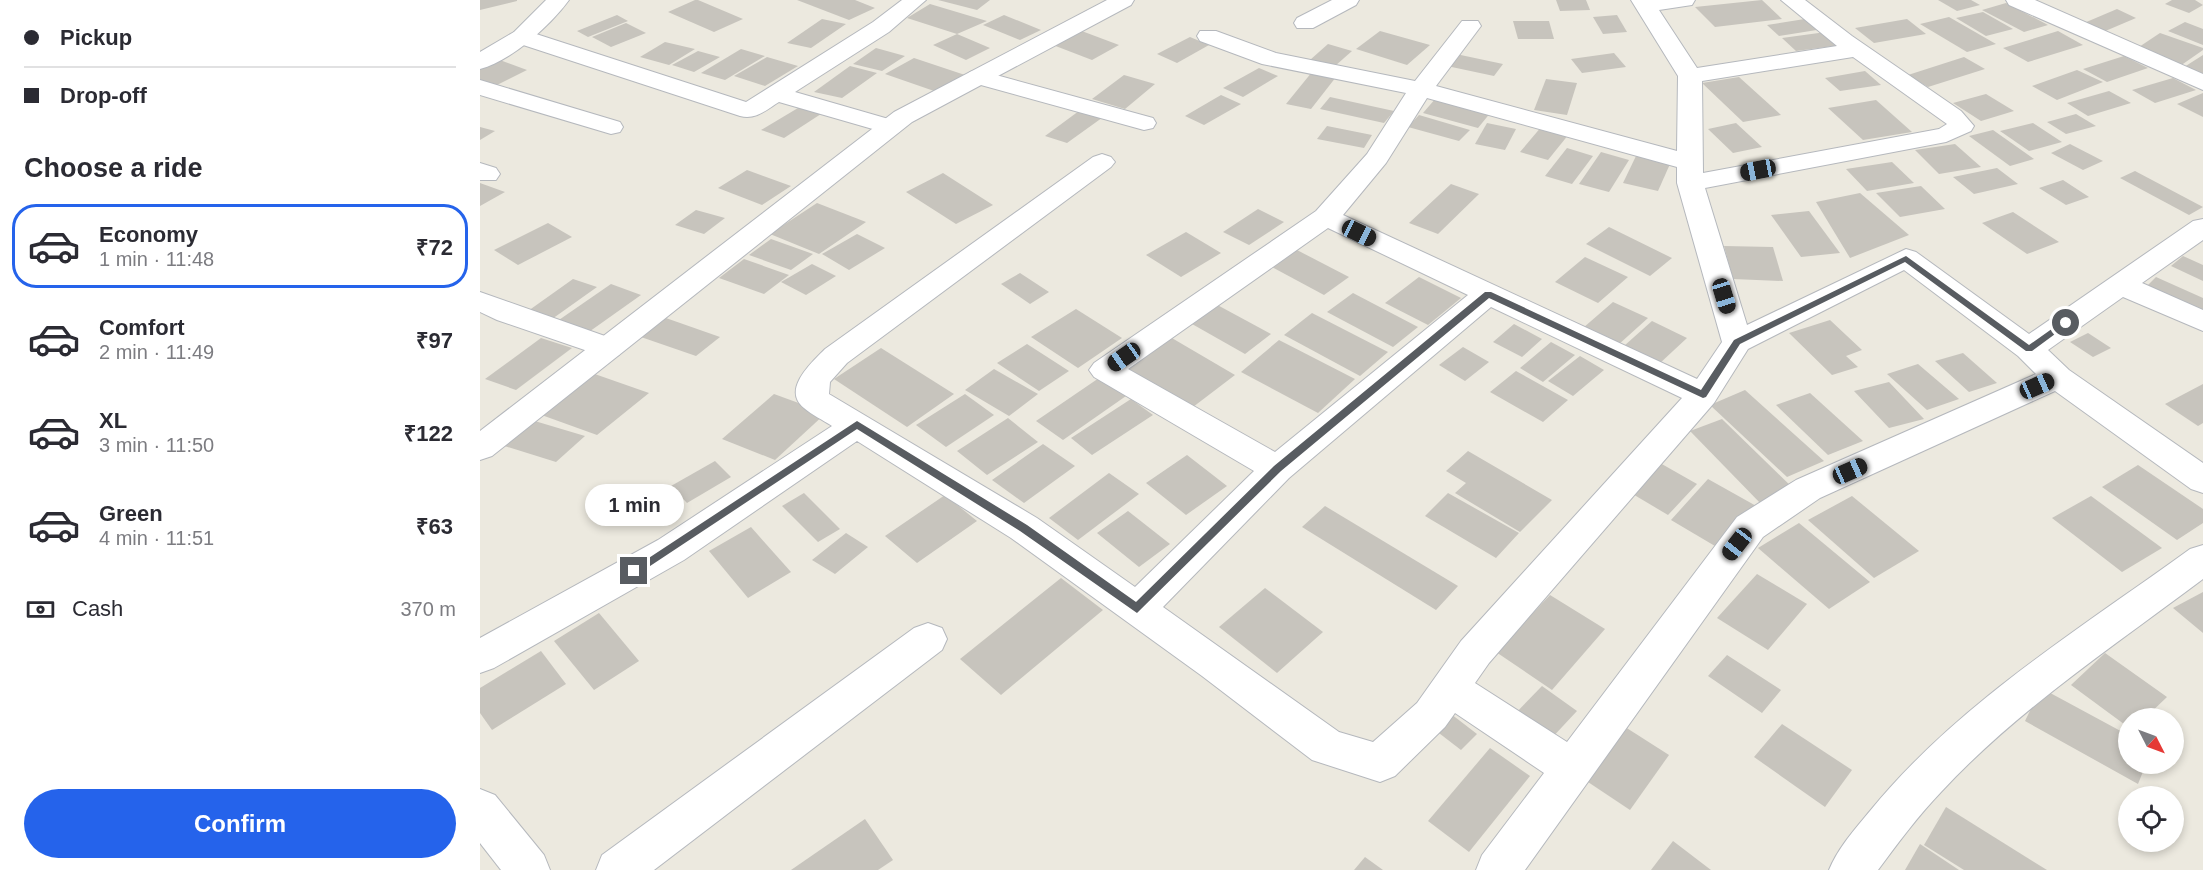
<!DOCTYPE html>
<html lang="en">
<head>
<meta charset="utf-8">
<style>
	:root { --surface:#fff; --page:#f2f2f3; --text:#2b2b33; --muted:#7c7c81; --line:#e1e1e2; --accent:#2563eb }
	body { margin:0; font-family:Helvetica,sans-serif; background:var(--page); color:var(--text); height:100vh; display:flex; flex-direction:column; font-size:22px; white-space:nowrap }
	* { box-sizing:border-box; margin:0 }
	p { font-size:20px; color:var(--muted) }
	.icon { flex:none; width:33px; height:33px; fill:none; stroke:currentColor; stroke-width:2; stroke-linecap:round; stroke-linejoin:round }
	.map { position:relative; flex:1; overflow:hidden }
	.details { display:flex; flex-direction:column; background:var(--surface); width:480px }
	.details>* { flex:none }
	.banner { display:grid; align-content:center; height:132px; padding:0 24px; background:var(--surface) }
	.needle { width:39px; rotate:132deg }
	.controls { position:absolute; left:1638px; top:708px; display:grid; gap:12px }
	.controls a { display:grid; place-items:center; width:66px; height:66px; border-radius:50%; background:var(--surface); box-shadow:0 3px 9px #0003; font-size:30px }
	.end { position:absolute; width:27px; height:27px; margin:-14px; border:8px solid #585c61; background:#fff; box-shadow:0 0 0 3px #fff }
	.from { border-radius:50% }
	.bubble { position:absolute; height:42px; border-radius:21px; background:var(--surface); box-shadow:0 3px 9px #0003; font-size:20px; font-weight:600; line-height:42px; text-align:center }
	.car { position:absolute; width:18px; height:36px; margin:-18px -9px; border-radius:8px; box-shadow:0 0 4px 2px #0007; background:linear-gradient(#222 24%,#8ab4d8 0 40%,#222 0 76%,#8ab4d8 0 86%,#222 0) }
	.banner b { display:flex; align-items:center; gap:21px; height:57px; font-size:22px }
	.banner b+b { border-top:2px solid var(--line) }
	.banner i { width:15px; height:15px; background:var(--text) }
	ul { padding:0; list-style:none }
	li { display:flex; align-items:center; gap:18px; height:84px; margin:0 12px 9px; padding:0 12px; border:3px solid transparent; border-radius:24px }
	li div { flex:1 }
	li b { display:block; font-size:22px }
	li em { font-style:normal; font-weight:600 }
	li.active { border-color:var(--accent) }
	li>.icon { width:54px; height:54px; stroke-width:1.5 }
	h2 { padding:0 24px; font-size:27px; line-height:72px }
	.pay { display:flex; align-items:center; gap:15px; height:66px; padding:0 24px; font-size:22px }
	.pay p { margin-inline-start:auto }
	.cta { display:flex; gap:12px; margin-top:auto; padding:12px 24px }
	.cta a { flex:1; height:69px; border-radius:36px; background:var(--accent); color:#fff; font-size:24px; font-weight:600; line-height:69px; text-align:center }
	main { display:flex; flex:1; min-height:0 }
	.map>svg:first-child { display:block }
</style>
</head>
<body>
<main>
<section class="details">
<div class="banner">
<b><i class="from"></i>Pickup</b>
<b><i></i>Drop-off</b>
</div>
<h2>Choose a ride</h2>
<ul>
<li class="active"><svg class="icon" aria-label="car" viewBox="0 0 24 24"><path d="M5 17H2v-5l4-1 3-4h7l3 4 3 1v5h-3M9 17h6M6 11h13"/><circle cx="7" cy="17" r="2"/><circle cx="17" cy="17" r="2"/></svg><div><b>Economy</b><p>1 min · 11:48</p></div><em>₹72</em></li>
<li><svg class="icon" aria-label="car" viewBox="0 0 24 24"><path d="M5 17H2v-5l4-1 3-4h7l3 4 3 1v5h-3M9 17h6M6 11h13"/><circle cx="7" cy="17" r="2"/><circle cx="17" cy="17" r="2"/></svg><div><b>Comfort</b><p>2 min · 11:49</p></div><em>₹97</em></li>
<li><svg class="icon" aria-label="car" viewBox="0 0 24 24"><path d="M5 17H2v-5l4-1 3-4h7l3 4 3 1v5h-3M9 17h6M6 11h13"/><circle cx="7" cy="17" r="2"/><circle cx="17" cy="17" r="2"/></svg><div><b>XL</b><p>3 min · 11:50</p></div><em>₹122</em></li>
<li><svg class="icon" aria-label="car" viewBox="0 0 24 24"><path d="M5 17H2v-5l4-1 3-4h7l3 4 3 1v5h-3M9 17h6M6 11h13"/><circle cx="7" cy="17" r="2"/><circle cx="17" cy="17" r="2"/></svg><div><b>Green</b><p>4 min · 11:51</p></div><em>₹63</em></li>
</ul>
<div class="pay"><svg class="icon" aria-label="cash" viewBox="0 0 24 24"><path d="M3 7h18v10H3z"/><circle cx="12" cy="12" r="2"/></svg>Cash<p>370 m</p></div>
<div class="cta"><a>Confirm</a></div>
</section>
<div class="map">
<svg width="1723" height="870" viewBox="0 0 1723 870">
	<rect width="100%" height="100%" fill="#ece9df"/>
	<!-- building -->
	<g fill="#c7c4bd">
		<path d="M0,0H37V1L0,10Z"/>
		<path d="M215,0H218L263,19L234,32L188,12Z"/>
		<path d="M317,0H375L395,8L369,20Z"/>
		<path d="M458,0H510L497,10Z"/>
		<path d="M1076,0H1106L1110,10L1080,11Z"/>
		<path d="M1282,0L1302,19L1235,27L1215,7Z"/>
		<path d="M1458,0H1491L1500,5L1477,11Z"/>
		<path d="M1692,0H1715L1723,5L1709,13L1685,4Z"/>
		<path d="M1526,3L1568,25L1544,32L1502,10Z"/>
		<path d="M450,4L507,21L477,34L510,48L486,60L453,45L477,34L427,18Z"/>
		<path d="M1637,9L1656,18L1623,32L1604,23Z"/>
		<path d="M1503,12L1533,29L1506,36L1476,18Z"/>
		<path d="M137,15L148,21L108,37L97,31Z"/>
		<path d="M524,15L561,30L540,40L503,25Z"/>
		<path d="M1137,15L1147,32L1123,34L1113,17Z"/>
		<path d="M1469,17L1516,44L1487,52L1440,24Z"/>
		<path d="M1331,18L1343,29L1299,36L1287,25Z"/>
		<path d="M342,19L366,24L331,48L307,43Z"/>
		<path d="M1427,19L1446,34L1394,43L1375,28Z"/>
		<path d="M1033,21H1069L1074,39H1038Z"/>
		<path d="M1705,22L1723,29V45L1688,31Z"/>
		<path d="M146,23L166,33L131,47L112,37Z"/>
		<path d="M599,30L639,45L612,60L573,45Z"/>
		<path d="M900,31L950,45L927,65L876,49Z"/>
		<path d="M1578,31L1603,45L1548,62L1523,48Z"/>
		<path d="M1346,32L1361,45L1316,51L1302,38Z"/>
		<path d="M1680,33L1723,48V50L1700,66L1656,49Z"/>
		<path d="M710,37L729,45L697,63L677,54Z"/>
		<path d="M185,42L215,49L189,65L160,57Z"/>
		<path d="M848,44L872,51L855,66L830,60Z"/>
		<path d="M396,48L425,56L402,71L373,64Z"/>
		<path d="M261,49L285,56L245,80L221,73Z"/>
		<path d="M218,51L240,57L214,72L192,65Z"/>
		<path d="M1134,53L1146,67L1102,73L1091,59Z"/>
		<path d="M976,54L1023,64L1014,76L967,66Z"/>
		<path d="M1723,55V77L1701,69Z"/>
		<path d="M1644,56L1668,68L1627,82L1603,69Z"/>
		<path d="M287,57L318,66L285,86L254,76Z"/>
		<path d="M1484,57L1505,69L1448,87L1428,75Z"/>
		<path d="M434,58L485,75L457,92L405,74Z"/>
		<path d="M17,59L47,70L11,88L0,83V67Z"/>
		<path d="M370,66L397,73L362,98L334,92Z"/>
		<path d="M779,68L798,76L763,97L743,88Z"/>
		<path d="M1597,70L1623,82L1577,100L1552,86Z"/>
		<path d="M1385,71L1401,85L1360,91L1345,78Z"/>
		<path d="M832,72L856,77L831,109L806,104Z"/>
		<path d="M644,75L675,84L645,109L612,99Z"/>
		<path d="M1259,77L1301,115L1263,122L1222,83Z"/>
		<path d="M1693,78L1716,90L1675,103L1652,90Z"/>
		<path d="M1066,79L1097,83L1087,115L1054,110Z"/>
		<path d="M1629,91L1651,103L1608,116L1587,103Z"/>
		<path d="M1723,93V117L1697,104Z"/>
		<path d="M1506,94L1534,111L1501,121L1473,103Z"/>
		<path d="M741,95L761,104L724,125L705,116Z"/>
		<path d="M850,97L914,111L904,123L840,109Z"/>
		<path d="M956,98L1011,112L998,128L943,113Z"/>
		<path d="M1396,100L1432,132L1383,140L1348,108Z"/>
		<path d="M323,105L344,112L304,138L281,130Z"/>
		<path d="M603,108L626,115L587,143L565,136Z"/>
		<path d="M1596,114L1616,126L1586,134L1567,122Z"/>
		<path d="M939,115L990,130L979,141L928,127Z"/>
		<path d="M1007,123L1036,129L1025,150L995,144Z"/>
		<path d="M1256,123L1282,147L1253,153L1228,129Z"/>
		<path d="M1553,123L1582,142L1549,151L1520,131Z"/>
		<path d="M847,126L892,135L884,148L837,139Z"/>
		<path d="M1062,126L1089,134L1068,160L1040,152Z"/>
		<path d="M0,127L15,131L0,140Z"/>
		<path d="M1513,130L1554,159L1530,166L1489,136Z"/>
		<path d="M1475,144L1501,167L1459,174L1435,150Z"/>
		<path d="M1590,144L1623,161L1603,170L1571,153Z"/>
		<path d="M1087,148L1113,156L1092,184L1065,176Z"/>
		<path d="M1121,152L1149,160L1129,192L1099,184Z"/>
		<path d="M1156,156L1190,164L1178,191L1143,183Z"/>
		<path d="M1412,162L1434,183L1387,191L1366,169Z"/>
		<path d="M1517,168L1538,184L1494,194L1473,177Z"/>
		<path d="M267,170L311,186L282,205L238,188Z"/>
		<path d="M1655,171L1723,207L1709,215L1640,178Z"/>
		<path d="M463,173L513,205L476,224L426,192Z"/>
		<path d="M1583,180L1609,197L1586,205L1559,188Z"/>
		<path d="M0,183L25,192L0,206Z"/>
		<path d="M971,184L999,194L958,234L929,223Z"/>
		<path d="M1441,186L1465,209L1420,217L1396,193Z"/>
		<path d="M1380,193L1429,235L1370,258L1336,202Z"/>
		<path d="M337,203L386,222L339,254L290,234Z"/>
		<path d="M778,209L804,222L769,245L743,232Z"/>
		<path d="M216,210L245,218L224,234L195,225Z"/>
		<path d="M1329,211L1360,253L1321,257L1291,215Z"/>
		<path d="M1533,212L1579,242L1547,254L1502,223Z"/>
		<path d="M68,223L92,237L38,265L14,250Z"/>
		<path d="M1129,227L1192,258L1170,276L1106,244Z"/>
		<path d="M706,232L741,253L701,277L666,255Z"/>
		<path d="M377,234L405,248L369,270L342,254Z"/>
		<path d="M291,239L333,254L311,270L269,255Z"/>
		<path d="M1244,246L1293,247L1303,281L1253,279Z"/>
		<path d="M815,249L869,277L844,295L790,266Z"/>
		<path d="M1703,256L1723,265V281L1691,266Z"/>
		<path d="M1105,257L1148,277L1118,303L1075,282Z"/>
		<path d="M264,259L309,275L284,294L239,278Z"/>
		<path d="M332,264L356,276L326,295L301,282Z"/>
		<path d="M540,273L569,292L550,304L521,284Z"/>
		<path d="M939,277L981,298L948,325L905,303Z"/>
		<path d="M1676,277L1723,298V315L1665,288Z"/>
		<path d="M93,279L117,287L72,319L48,311Z"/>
		<path d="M131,284L161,295L106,334L76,322Z"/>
		<path d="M873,293L938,327L913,347L847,312Z"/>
		<path d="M730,301L791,334L765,354L705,320Z"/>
		<path d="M1133,302L1168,318L1138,345L1103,328Z"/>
		<path d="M596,309L642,338L598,368L551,337Z"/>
		<path d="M832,313L908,352L880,376L804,335Z"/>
		<path d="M183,317L240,337L216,356L158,336Z"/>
		<path d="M1350,320L1382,350L1366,356L1378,367L1352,375L1309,333Z"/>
		<path d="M1172,321L1207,338L1179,364L1144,346Z"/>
		<path d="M1034,324L1062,339L1042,357L1013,342Z"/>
		<path d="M1608,333L1631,348L1613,357L1590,342Z"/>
		<path d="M685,334L755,375L713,407L642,365Z"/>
		<path d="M61,338L92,348L36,390L5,379Z"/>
		<path d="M799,340L875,379L838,413L761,372Z"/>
		<path d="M1071,342L1095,355L1063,382L1040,368Z"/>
		<path d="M547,344L589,371L559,391L517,363Z"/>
		<path d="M983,347L1009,362L985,381L959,365Z"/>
		<path d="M401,348L474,394L427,427L354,379Z"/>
		<path d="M1483,353L1517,383L1489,392L1455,361Z"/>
		<path d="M1100,356L1124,370L1093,396L1068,381Z"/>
		<path d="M1438,364L1479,399L1447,410L1407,374Z"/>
		<path d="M514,369L558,394L529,416L485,390Z"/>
		<path d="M1036,371L1088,400L1063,422L1010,392Z"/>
		<path d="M109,372L169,393L117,435L56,413Z"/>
		<path d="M619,378L646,396L583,440L556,421Z"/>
		<path d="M1409,382L1444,419L1409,428L1374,391Z"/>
		<path d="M1723,384V423L1718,426L1685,404Z"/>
		<path d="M1265,390L1344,461L1307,477L1230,405Z"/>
		<path d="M1330,393L1383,441L1348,455L1296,405Z"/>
		<path d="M294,394L346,413L295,460L242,439Z"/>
		<path d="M485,394L514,415L466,447L436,425Z"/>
		<path d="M651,399L673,415L612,455L591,438Z"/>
		<path d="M528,418L558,442L507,475L477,451Z"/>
		<path d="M48,419L105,436L76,462L18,444Z"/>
		<path d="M1242,419L1317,492L1283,506L1210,431Z"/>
		<path d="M563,444L595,466L544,503L512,480Z"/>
		<path d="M988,451L1072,500L1040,532L975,493L986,483L966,471Z"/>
		<path d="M707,455L747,486L706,515L666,483Z"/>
		<path d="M235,461L251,477L207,503L191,486Z"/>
		<path d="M1180,463L1217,484L1188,515L1151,493Z"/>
		<path d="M1658,465L1723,509V523L1697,540L1622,487Z"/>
		<path d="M629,473L659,494L598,540L569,518Z"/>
		<path d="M1228,479L1278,507L1240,549L1191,520Z"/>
		<path d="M324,493L360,529L338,542L302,506Z"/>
		<path d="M968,493L1039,533L1016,558L945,516Z"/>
		<path d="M465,495L497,521L437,563L405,536Z"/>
		<path d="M1372,496L1439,551L1394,578L1328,520Z"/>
		<path d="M1611,496L1682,548L1642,572L1572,518Z"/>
		<path d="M845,506L978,586L956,610L822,527Z"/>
		<path d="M648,511L690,544L659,567L617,533Z"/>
		<path d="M1319,523L1390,582L1349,609L1278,548Z"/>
		<path d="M271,527L311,572L268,598L229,551Z"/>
		<path d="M366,533L388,547L355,574L332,560Z"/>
		<path d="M1277,574L1327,604L1288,650L1237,618Z"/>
		<path d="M581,578L623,610L521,695L480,659Z"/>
		<path d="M785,588L843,632L797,673L739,627Z"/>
		<path d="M1723,592V633L1693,608Z"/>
		<path d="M1070,595L1125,629L1072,690L1016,652Z"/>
		<path d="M119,613L159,661L114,690L74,641Z"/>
		<path d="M61,651L86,684L12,730L0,713V688Z"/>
		<path d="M1625,653L1687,697L1665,718H1648V727L1591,685Z"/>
		<path d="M1247,655L1301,690L1282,713L1228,676Z"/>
		<path d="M1062,686L1097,711L1068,742L1032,717Z"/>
		<path d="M1561,688L1648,735V764H1666L1658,784L1545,721Z"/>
		<path d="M971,714L997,734L981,750L955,730Z"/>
		<path d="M1302,724L1372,770L1345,807L1274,757Z"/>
		<path d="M1142,725L1189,755L1150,810L1102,778Z"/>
		<path d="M1010,748L1050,776L989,852L948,821Z"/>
		<path d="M1466,807L1567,870H1484L1444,845Z"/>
		<path d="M385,819L413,860L398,870H311Z"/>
		<path d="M1193,841L1231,870H1171Z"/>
		<path d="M1440,844L1479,870H1425Z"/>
		<path d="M885,857L903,870H874Z"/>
	</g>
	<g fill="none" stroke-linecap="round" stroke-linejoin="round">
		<!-- minor casing -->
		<g stroke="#b5b8bd" stroke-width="2">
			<g id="minor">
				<path d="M422,0H446L409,32L315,92L419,122L422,127L419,132L410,134L299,102C286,110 276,120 260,116L34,42L31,37L34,32H50L266,102L393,22Z"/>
				<path d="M852,0H879L876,5L833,28H817L814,23L817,18Z"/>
				<path d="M1151,0H1215L1212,5L1179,10L1217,68L1357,46L1301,0H1325L1372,36L1481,111L1494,126L1491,131L1466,142L1225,188L1267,325L1426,249L1436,252L1549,334L1713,221L1723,219V240L1662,283L1723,310V331L1643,297L1568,350L1589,370L1723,463V493L1711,489L1575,391L1340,498L1283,537L1045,870H996L1002,855L1064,773L975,713L965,727L915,776L900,782L832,760L722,676L531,538L377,441L204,560L14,668L0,673V638L178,540L352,426C343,420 332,415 324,408C301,390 332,362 345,349L613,157L622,154L631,157L635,162L631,167L367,363L350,382L349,394L557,518L655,587L774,471L614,377L609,370L614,363L836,211L887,154L926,93L782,64L720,41L717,36L720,31H736L796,53L935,81L982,21H998L1001,26L956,86L1197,151L1198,76ZM1373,57L1467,124L1459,129L1223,173L1222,81ZM947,98L1197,167V183L1242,342L1217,379L863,215L906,163ZM848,228L988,295L795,452L648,369ZM1424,270L1538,356L1556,374L1316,480L1257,517L1087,742L995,683L1009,663L1234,403L1268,349ZM1011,307L1202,398L981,641L937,703L893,742L859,732L683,607L809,478Z"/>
				<path d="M1526,0H1555L1723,74V90L1529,5Z"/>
				<path d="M498,70L673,118L676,123L673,128L664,130L490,82L486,77L490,72Z"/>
				<path d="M0,80L140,122L143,127L140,132L131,134L0,95Z"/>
				<path d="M0,163L16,168L20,174L16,180H0Z"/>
				<path d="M0,292L139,341L143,348L139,355L128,358L17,320L0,312Z"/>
				<path d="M1723,545V579C1634,646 1537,710 1461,792C1438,816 1418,843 1398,870H1349C1358,848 1375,829 1390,811C1477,704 1600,629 1710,549Z"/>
				<path d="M448,623L462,628L467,639L462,650L174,870H116L122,855L434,628Z"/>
			</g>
		</g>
		<!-- tertiary casing -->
		<g stroke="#b5b8bd" stroke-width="2">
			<g id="tertiary">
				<path d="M66,0H89C70,26 31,61 0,69V52L34,32Z"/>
				<path d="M627,0H654L651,5L432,122L12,456L0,460V431L414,112Z"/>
				<path d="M0,789L15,795L64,855L70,870H21L0,843Z"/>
			</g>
		</g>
		<!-- minor -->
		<use href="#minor" fill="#fff" fill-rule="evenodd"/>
		<!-- tertiary -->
		<use href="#tertiary" fill="#fff" fill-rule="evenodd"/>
	</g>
	<!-- route -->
	<path fill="#585c61" d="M1426,256L1549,345L1583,321L1590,323L1552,351H1546L1425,262L1260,344L1226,397L1223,398L1009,298L801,471L657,613L540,531L377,429L158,574H151L149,571L377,421L547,525L656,602L794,466L1005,292H1011L1221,390L1254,340Z"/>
</svg>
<div class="controls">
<a><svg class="needle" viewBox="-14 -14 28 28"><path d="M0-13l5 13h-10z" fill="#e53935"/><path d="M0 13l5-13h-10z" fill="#7c7c81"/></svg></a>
<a><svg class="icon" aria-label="locate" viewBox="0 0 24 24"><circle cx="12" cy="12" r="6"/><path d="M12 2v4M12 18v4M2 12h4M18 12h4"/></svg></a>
</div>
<i class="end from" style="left:1586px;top:323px"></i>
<i class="end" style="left:154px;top:571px"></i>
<div class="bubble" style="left:105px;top:484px;width:99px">1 min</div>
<i class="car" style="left:1278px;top:170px;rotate:259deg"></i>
<i class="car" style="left:879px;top:233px;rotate:116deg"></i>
<i class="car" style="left:1244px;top:296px;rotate:163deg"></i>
<i class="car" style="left:644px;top:357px;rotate:235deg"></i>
<i class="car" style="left:1557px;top:386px;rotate:66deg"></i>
<i class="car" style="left:1370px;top:471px;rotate:66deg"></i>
<i class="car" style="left:1257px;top:544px;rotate:218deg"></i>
</div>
</main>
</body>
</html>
